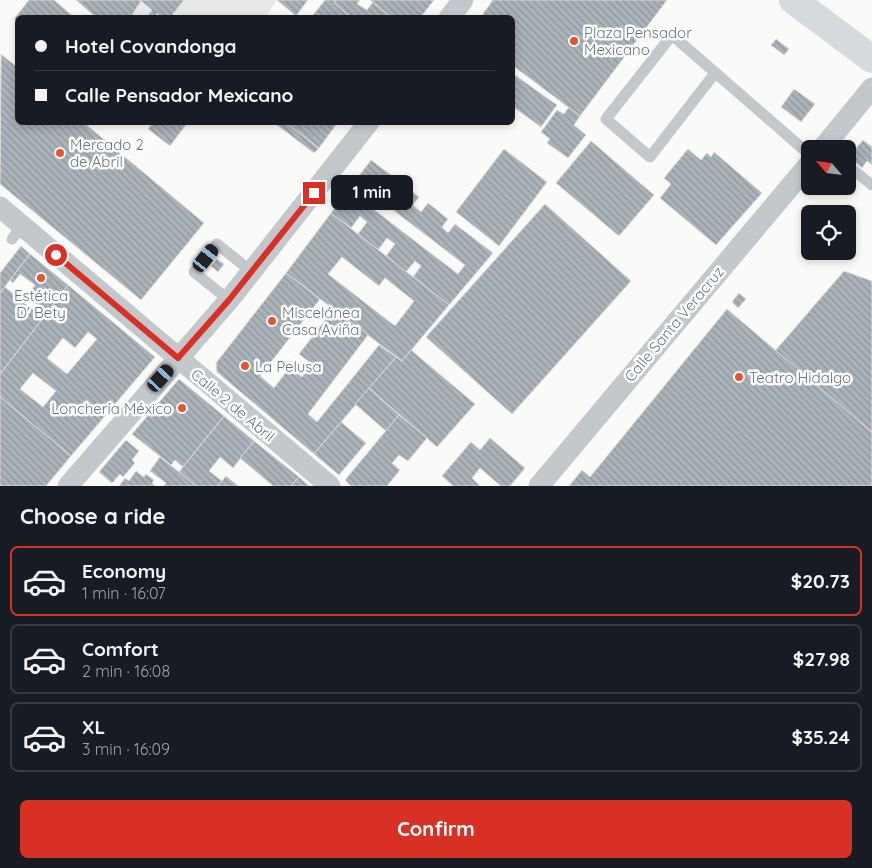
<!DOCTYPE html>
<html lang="en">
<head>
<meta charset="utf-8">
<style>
	:root { --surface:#171b24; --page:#242831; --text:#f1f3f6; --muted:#9ea1a6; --line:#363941; --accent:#d93025 }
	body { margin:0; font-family:Quicksand,sans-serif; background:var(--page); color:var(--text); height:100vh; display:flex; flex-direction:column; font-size:19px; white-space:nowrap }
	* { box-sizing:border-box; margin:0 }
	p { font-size:16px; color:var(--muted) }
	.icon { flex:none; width:28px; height:28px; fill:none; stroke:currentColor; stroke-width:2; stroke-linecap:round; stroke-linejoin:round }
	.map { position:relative; height:486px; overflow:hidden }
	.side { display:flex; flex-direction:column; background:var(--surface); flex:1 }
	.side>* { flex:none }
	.top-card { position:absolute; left:15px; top:15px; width:500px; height:110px; border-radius:8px; box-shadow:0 2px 8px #0003; display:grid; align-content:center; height:110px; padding:0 20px; background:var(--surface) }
	.needle { width:32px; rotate:298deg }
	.fabs { position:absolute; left:801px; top:140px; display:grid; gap:10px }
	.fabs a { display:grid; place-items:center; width:55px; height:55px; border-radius:8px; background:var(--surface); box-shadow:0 2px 8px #0003; font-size:25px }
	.end { position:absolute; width:22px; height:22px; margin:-11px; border:6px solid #d93025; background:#fff; box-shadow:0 0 0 2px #fff }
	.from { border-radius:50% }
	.bubble { position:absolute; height:35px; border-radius:8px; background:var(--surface); box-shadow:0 2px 8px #0003; font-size:16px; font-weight:800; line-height:35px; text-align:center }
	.car { position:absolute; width:15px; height:30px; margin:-15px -8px; border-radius:6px; box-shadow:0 0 4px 1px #0007; background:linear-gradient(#222 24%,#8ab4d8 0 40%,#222 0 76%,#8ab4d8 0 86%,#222 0) }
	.top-card b { display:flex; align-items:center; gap:18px; height:48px; font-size:19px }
	.top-card b+b { border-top:1px solid var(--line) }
	.top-card i { width:12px; height:12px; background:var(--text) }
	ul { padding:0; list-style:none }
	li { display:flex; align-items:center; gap:15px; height:70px; margin:0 10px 8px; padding:0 10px; border:2px solid var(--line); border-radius:8px }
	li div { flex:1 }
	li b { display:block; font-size:19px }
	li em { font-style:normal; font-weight:800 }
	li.selected { border-color:var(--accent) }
	li>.icon { width:45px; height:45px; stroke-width:1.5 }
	h2 { padding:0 20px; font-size:22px; line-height:60px }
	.primary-button { display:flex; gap:10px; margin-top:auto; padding:10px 20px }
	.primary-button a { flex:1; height:58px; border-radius:8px; background:var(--accent); color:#fff; font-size:20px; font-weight:800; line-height:58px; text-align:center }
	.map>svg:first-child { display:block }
</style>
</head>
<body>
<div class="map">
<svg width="872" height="486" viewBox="0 0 872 486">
	<defs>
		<pattern id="building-back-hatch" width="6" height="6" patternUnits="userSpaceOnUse" patternTransform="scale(1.25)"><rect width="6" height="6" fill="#aab3b9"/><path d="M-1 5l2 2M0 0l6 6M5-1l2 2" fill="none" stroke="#8e969c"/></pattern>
	</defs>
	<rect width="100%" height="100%" fill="#fafaf8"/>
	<!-- built -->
	<path fill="#e8e9e9" d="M140,0H277L266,17L130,18Z"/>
	<!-- building -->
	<g fill="url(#building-back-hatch)" stroke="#dcdcda" fill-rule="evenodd">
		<path d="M29,0H54L75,18H18V22L14,19Z"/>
		<path d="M76,0H140L141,1L130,18H97Z"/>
		<path d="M140,0H184L170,18H162L157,13L156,18H146L152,10Z"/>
		<path d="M277,0H308L296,16Z"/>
		<path d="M325,0H336L334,3L352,18H317L313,15Z"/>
		<path d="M336,0H360L357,4L367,10L373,2L393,18H352L334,3Z"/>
		<path d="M370,0H434L420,18H393Z"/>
		<path d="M493,0H667L580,116L512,65V18H480Z"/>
		<path d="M776,39L789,49L784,55L771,45Z"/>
		<path d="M1,54L18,68V122H83L204,223L141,300L0,184Z"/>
		<path d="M512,73L557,105L541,127L512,106Z"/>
		<path d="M794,89L815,104L801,122L781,107Z"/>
		<path d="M569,107L580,116L574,125L586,135L568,158L547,143L550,139L541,132L557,110L564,114Z"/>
		<path d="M153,122H188L170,146L148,129Z"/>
		<path d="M273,122H285L319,148L314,153Z"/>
		<path d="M285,122H338L319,148Z"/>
		<path d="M863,140L872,147V165L867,161L862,168L849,157Z"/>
		<path d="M591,141L654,195L619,236L556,183Z"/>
		<path d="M504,149L547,182L499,246L456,212Z"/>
		<path d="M688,149L701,160L707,153L711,157L714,152L762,193L716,245L660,198L671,184L664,178Z"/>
		<path d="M371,160L391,175L383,186L390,192L399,181L419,197L413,205L421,212L428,203L448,219L442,227L448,233L455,224L493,253L449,305L413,277L421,266L415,261L406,272L386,256L395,244L387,238L378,250L358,234L367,222L360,216L351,228L331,213ZM367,190L465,265L458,274L360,199Z"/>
		<path d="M545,204L631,281L512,414L426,337Z"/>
		<path d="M331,213L449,305L402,361L286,273ZM342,257L379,286L385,278L414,301L395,326L328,274Z"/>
		<path d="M21,246L30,254L0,293V273Z"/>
		<path d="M30,254L68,285L48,312L35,303L37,300L29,294L35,285L20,274L13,283L10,280Z"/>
		<path d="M217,259L224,264L218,272L211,266Z"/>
		<path d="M844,271L872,281V432L775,351Z"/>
		<path d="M286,273L320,299L260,376L274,388L290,367L302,377L312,364L299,354L334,309L368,335L308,414L317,422L379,345L396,357L314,454L217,372L216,363Z"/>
		<path d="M68,285L155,357L71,456L0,397V374ZM88,332L97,339L67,374L47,358L63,338L75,348ZM33,373L56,391L43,407L20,389Z"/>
		<path d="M5,287L43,318L0,374V293Z"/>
		<path d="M739,293L746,299L738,308L732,302Z"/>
		<path d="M727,309L872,432V486H569L582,470L590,477Z"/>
		<path d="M411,350L475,404L437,447L369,388L396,357L402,361Z"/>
		<path d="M179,379L224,416L183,467L175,460L171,465L132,434Z"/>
		<path d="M369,388L399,415L386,431L355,404Z"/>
		<path d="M0,397L71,456L46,486H0Z"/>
		<path d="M399,415L427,438L408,461L399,455L392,463L400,470L387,486H351L345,480Z"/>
		<path d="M224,416L254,441L233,468L220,457L209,471L222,481L218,486H196L179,472Z"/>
		<path d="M341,422L366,443L339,475L314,454Z"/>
		<path d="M490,438L525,468L510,486H501L480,468L472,478L480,486H453L442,476L471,442L480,450Z"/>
		<path d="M126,440L139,451L132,460L135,463L123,477L120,474L112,483L99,472Z"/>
		<path d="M254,441L299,477L291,486H273L240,458Z"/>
		<path d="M160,457L179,472L196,486H164L166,483L150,471Z"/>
		<path d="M136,471L144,477L146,474L154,480L152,483L155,486H119L125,478L129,481Z"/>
		<path d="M226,476L238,486H218Z"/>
		<path d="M299,477L309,486H291Z"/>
	</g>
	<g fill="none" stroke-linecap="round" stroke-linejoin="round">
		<!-- service -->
		<g stroke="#c3c8cc" stroke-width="11">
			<path d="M715,73L650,157L606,119L672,35L810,155"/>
			<path d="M848,166L872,185"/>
			<path d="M12,239L22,226"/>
			<path d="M229,300L194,272L217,244L252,272"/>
		</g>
		<!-- minor -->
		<g stroke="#c3c8cc" stroke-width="21">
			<path d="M449,18L463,0"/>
			<path d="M822,149L872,88"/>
			<path d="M0,207L330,486"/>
			<path d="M68,486L229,300L369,122"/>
			<path d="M539,486L810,163"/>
		</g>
		<!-- primary -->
		<path stroke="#d6dbdf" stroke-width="28" d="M793,0L872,59"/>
	</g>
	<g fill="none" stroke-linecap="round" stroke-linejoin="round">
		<!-- route -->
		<path stroke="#d93025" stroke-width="6" d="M56,255L178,358L229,300L314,193"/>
	</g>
	<!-- markers -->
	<g fill="#e4572e" stroke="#fff" stroke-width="2">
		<circle cx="574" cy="41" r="5"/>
		<circle cx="60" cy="153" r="5"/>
		<circle cx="41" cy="278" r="5"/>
		<circle cx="272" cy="321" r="5"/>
		<circle cx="245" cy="366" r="5"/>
		<circle cx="739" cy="377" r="5"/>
		<circle cx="182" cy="408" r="5"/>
	</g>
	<g text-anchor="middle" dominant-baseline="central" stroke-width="5" stroke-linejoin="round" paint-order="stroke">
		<!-- poi labels -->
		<g font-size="15" fill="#657683" stroke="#fff" text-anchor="start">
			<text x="584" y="32">Plaza Pensador<tspan x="584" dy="17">Mexicano</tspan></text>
			<text x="70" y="144">Mercado 2<tspan x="70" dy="17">de Abril</tspan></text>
			<text x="41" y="295" text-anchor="middle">Estética<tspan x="41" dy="17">D' Bety</tspan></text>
			<text x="282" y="312">Miscelánea<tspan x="282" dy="17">Casa Aviña</tspan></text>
			<text x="255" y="366">La Pelusa</text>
			<text x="749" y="377">Teatro Hidalgo</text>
			<text x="172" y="408" text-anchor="end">Lonchería México</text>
		</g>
		<!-- street labels -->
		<g font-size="15" fill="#657683" stroke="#fff">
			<text transform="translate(674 324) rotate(-50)">Calle Santa Veracruz</text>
			<text transform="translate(233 405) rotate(40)">Calle 2 de Abril</text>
		</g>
	</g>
</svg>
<div class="fabs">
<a><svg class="needle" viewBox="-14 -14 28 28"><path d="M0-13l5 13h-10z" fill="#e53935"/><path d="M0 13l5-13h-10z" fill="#9ea1a6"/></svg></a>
<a><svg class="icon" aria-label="locate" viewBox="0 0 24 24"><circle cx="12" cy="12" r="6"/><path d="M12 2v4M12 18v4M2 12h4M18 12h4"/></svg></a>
</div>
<i class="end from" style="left:56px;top:255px"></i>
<i class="end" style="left:314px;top:193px"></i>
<div class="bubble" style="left:331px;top:175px;width:82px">1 min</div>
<i class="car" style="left:206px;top:258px;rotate:39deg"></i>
<i class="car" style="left:161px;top:378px;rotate:42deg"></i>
<div class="top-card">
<b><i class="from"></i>Hotel Covandonga</b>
<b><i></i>Calle Pensador Mexicano</b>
</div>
</div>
<section class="side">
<h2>Choose a ride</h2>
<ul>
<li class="selected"><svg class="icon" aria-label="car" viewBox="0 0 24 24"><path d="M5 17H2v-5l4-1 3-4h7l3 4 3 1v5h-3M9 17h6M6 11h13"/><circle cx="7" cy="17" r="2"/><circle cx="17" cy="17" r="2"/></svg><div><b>Economy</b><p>1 min · 16:07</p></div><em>$20.73</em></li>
<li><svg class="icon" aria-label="car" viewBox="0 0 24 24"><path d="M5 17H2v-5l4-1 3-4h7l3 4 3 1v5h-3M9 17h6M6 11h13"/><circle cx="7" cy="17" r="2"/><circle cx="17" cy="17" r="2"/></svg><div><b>Comfort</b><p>2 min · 16:08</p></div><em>$27.98</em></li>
<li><svg class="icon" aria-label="car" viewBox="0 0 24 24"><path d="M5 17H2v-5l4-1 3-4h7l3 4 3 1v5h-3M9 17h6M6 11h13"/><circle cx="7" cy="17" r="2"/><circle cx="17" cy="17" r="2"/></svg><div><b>XL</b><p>3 min · 16:09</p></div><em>$35.24</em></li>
</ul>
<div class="primary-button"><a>Confirm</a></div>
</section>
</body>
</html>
